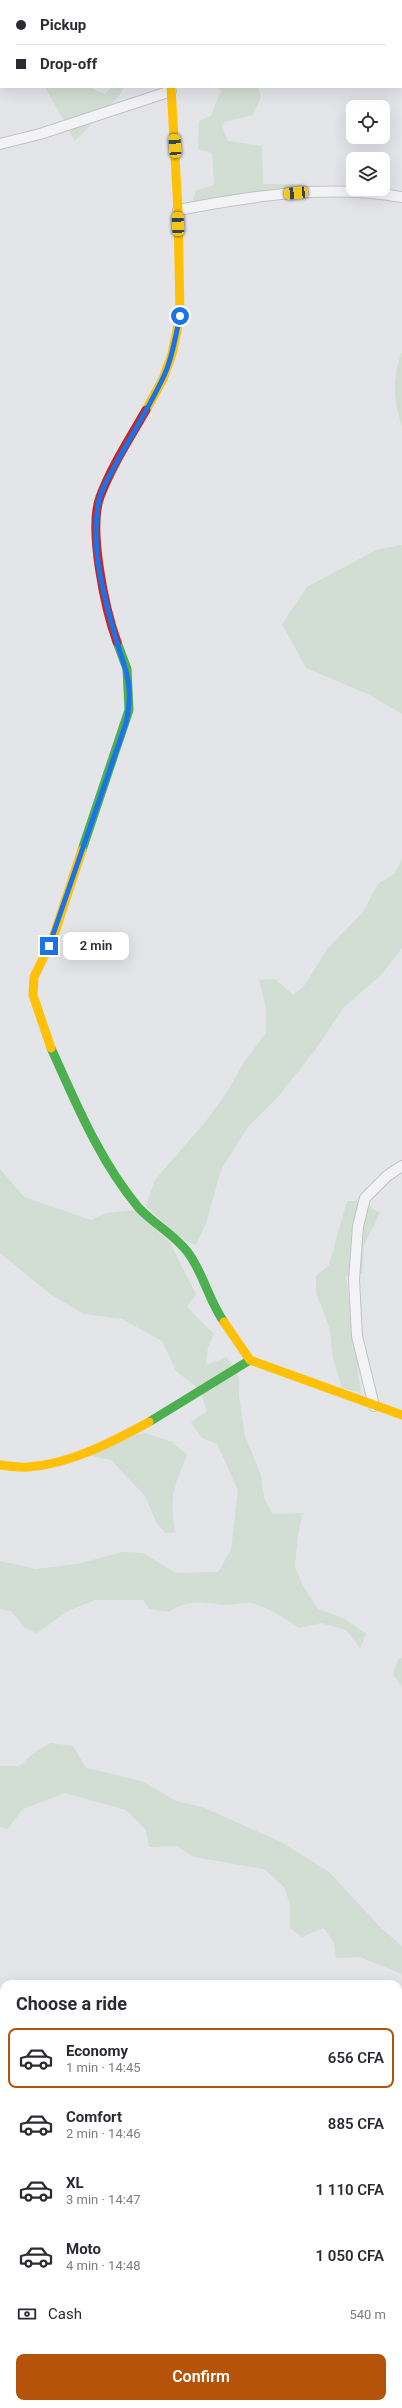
<!DOCTYPE html>
<html lang="en">
<head>
<meta charset="utf-8">
<style>
	:root { --surface:#fff; --page:#f7f7f7; --text:#2b2b33; --muted:#7c7c81; --line:#e1e1e2; --accent:#b45309 }
	body { margin:0; font-family:Roboto,sans-serif; background:var(--page); color:var(--text); height:100vh; display:flex; flex-direction:column; font-size:15px; white-space:nowrap }
	* { box-sizing:border-box; margin:0 }
	p { font-size:13px; color:var(--muted) }
	.icon { flex:none; width:22px; height:22px; fill:none; stroke:currentColor; stroke-width:2; stroke-linecap:round; stroke-linejoin:round }
	.map { position:relative; flex:1; overflow:hidden }
	.panel { position:absolute; left:0px; top:1980px; width:402px; height:428px; display:flex; flex-direction:column; background:var(--surface); border-radius:12px 12px 0 0; box-shadow:0 4px 16px #0002 }
	.panel>* { flex:none }
	.banner { position:absolute; left:0px; top:0px; width:402px; height:88px; box-shadow:0 4px 16px #0002; display:grid; align-content:center; height:88px; padding:0 16px; background:var(--surface) }
	.controls { position:absolute; left:346px; top:100px; display:grid; gap:8px }
	.controls a { display:grid; place-items:center; width:44px; height:44px; border-radius:8px; background:var(--surface); box-shadow:0 4px 16px #0002; font-size:20px }
	.end { position:absolute; width:18px; height:18px; margin:-9px; border:5px solid #1a73e8; background:#fff; box-shadow:0 0 0 2px #fff }
	.from { border-radius:50% }
	.bubble { position:absolute; height:28px; border-radius:8px; background:var(--surface); box-shadow:0 4px 16px #0002; font-size:13px; font-weight:600; line-height:28px; text-align:center }
	.car { position:absolute; width:12px; height:24px; margin:-12px -6px; border-radius:5px; box-shadow:0 0 3px 1px #0007; background:linear-gradient(#f5c518 24%,#345 0 40%,#f5c518 0 76%,#345 0 86%,#f5c518 0) }
	.banner b { display:flex; align-items:center; gap:14px; height:38px; font-size:15px }
	.banner b+b { border-top:1px solid var(--line) }
	.banner i { width:10px; height:10px; background:var(--text) }
	ul { padding:0; list-style:none }
	li { display:flex; align-items:center; gap:12px; height:60px; margin:0 8px 6px; padding:0 8px; border:2px solid transparent; border-radius:8px }
	li div { flex:1 }
	li b { display:block; font-size:15px }
	li em { font-style:normal; font-weight:600 }
	li.active { border-color:var(--accent) }
	li>.icon { width:36px; height:36px; stroke-width:1.5 }
	h2 { padding:0 16px; font-size:18px; line-height:48px }
	.pay { display:flex; align-items:center; gap:10px; height:44px; padding:0 16px; font-size:15px }
	.pay p { margin-inline-start:auto }
	.button { display:flex; gap:8px; margin-top:auto; padding:8px 16px }
	.button a { flex:1; height:46px; border-radius:8px; background:var(--accent); color:#fff; font-size:16px; font-weight:600; line-height:46px; text-align:center }
	.map>svg:first-child { display:block }
</style>
</head>
<body>
<div class="map">
<svg width="402" height="2408" viewBox="0 0 402 2408">
	<rect width="100%" height="100%" fill="#e3e5e9"/>
	<!-- green -->
	<g fill="#d2ddd3">
		<path d="M0,0H156L1,1V6Z"/>
		<path d="M45,87H89L105,94L112,87H124L119,96L75,141Z"/>
		<path d="M217,87H258L261,97L253,115L224,122L222,127L228,141L262,146L263,184H301L305,191L196,204L193,201L195,191L214,185L212,153L198,149L199,121L211,116L221,91Z"/>
		<path d="M402,351V427C393,398 392,380 402,351Z"/>
		<path d="M402,545V714L370,695L306,668L282,624L307,587L376,550Z"/>
		<path d="M402,859V948L382,974L343,1008L315,1050L278,1097L247,1128L221,1170L206,1223L196,1245L180,1238L146,1206L155,1180L206,1121L228,1091L244,1062L266,1033V1008L259,980L275,979L293,995L304,986L328,948L363,912L378,884L395,873Z"/>
		<path d="M0,1169L24,1197L91,1220L106,1213L135,1210L170,1243L196,1294L187,1307L214,1334L208,1347L206,1365L227,1357L239,1378V1396L245,1436L261,1475L264,1497L272,1514L303,1513L298,1534L295,1566L302,1584L318,1609L345,1619L366,1634L360,1648L346,1630L321,1623L299,1628C285,1619 268,1607 252,1603C244,1602 235,1605 227,1605C202,1603 191,1598 168,1612L149,1609L143,1600H95L68,1611L37,1633L25,1628L11,1611L0,1609V1561L36,1569L78,1564L122,1552L143,1553L176,1573L218,1572L231,1550L238,1490L217,1444L202,1438L191,1422L207,1411L199,1389L176,1371L162,1341L122,1319L84,1314L50,1294L0,1253Z"/>
		<path d="M347,1201H360L380,1213L364,1245L362,1273L346,1276L361,1393L342,1388L333,1359L330,1329L316,1293V1276L329,1265Z"/>
		<path d="M146,1433L172,1442L187,1455C174,1486 169,1499 175,1532L165,1533L156,1522L146,1497L111,1460L92,1456L113,1437Z"/>
		<path d="M402,1658V1686L393,1675L398,1659Z"/>
		<path d="M51,1743L73,1746L86,1768L142,1781L176,1801L202,1807L283,1843L329,1872L382,1929L402,1946V1974L360,1957L336,1958L334,1943L324,1928L302,1937L290,1928V1904L284,1887L264,1869L194,1857L177,1846L149,1847L146,1830L126,1810L65,1793L23,1809L7,1829L0,1827V1766H19L35,1752Z"/>
		<path d="M398,2124H402V2215L400,2219L402,2223V2277L398,2278Z"/>
		<path d="M292,2404H336L344,2408H295Z"/>
	</g>
	<g fill="none" stroke-linecap="round" stroke-linejoin="round">
		<!-- street casing -->
		<g stroke="#c1c3c7" stroke-width="12">
			<g id="street">
				<path d="M0,144L40,134L171,91"/>
				<path d="M178,210C252,196 326,184 402,197"/>
				<path d="M374,1406L357,1336L354,1280L358,1226L365,1198L387,1176L402,1166"/>
			</g>
		</g>
		<!-- street -->
		<use href="#street" stroke="#f3f3f5" stroke-width="10"/>
		<!-- fast -->
		<g stroke="#4caf50" stroke-width="9">
			<path d="M82,850L129,710L127,669L117,642"/>
			<path d="M51,1048C76,1103 99,1160 138,1207C153,1224 176,1235 189,1254C204,1275 209,1301 224,1322"/>
			<path d="M149,1422L250,1360"/>
		</g>
		<!-- slow -->
		<g stroke="#ffc107" stroke-width="9">
			<path d="M194,0V1"/>
			<path d="M146,410L163,379L172,354L180,316L178,210L171,87"/>
			<path d="M51,1048L33,995L34,977L53,938L82,850"/>
			<path d="M224,1322L250,1360L402,1415"/>
			<path d="M0,1465C9,1466 19,1468 28,1467C71,1464 112,1442 149,1422"/>
		</g>
		<!-- jam -->
		<path stroke="#c62828" stroke-width="9" d="M117,642C105,609 88,529 100,497C111,467 130,438 146,410"/>
	</g>
	<g fill="none" stroke-linecap="round" stroke-linejoin="round">
		<!-- route -->
		<path stroke="#1a73e8" stroke-width="5" d="M49,946L126,723C135,681 124,669 114,632C103,593 91,547 98,506C100,490 111,474 118,460C133,433 149,407 162,380C172,360 175,338 180,316"/>
	</g>
</svg>
<div class="controls">
<a><svg class="icon" aria-label="locate" viewBox="0 0 24 24"><circle cx="12" cy="12" r="6"/><path d="M12 2v4M12 18v4M2 12h4M18 12h4"/></svg></a>
<a><svg class="icon" aria-label="layers" viewBox="0 0 24 24"><path d="M12 4l9 5-9 5-9-5zM3 14l9 5 9-5"/></svg></a>
</div>
<i class="end from" style="left:180px;top:316px"></i>
<i class="end" style="left:49px;top:946px"></i>
<div class="bubble" style="left:63px;top:932px;width:66px">2 min</div>
<i class="car" style="left:175px;top:146px;rotate:356deg"></i>
<i class="car" style="left:296px;top:193px;rotate:265deg"></i>
<i class="car" style="left:178px;top:224px;rotate:358deg"></i>
<div class="banner">
<b><i class="from"></i>Pickup</b>
<b><i></i>Drop-off</b>
</div>
<section class="panel">
<h2>Choose a ride</h2>
<ul>
<li class="active"><svg class="icon" aria-label="car" viewBox="0 0 24 24"><path d="M5 17H2v-5l4-1 3-4h7l3 4 3 1v5h-3M9 17h6M6 11h13"/><circle cx="7" cy="17" r="2"/><circle cx="17" cy="17" r="2"/></svg><div><b>Economy</b><p>1 min · 14:45</p></div><em>656 CFA</em></li>
<li><svg class="icon" aria-label="car" viewBox="0 0 24 24"><path d="M5 17H2v-5l4-1 3-4h7l3 4 3 1v5h-3M9 17h6M6 11h13"/><circle cx="7" cy="17" r="2"/><circle cx="17" cy="17" r="2"/></svg><div><b>Comfort</b><p>2 min · 14:46</p></div><em>885 CFA</em></li>
<li><svg class="icon" aria-label="car" viewBox="0 0 24 24"><path d="M5 17H2v-5l4-1 3-4h7l3 4 3 1v5h-3M9 17h6M6 11h13"/><circle cx="7" cy="17" r="2"/><circle cx="17" cy="17" r="2"/></svg><div><b>XL</b><p>3 min · 14:47</p></div><em>1 110 CFA</em></li>
<li><svg class="icon" aria-label="car" viewBox="0 0 24 24"><path d="M5 17H2v-5l4-1 3-4h7l3 4 3 1v5h-3M9 17h6M6 11h13"/><circle cx="7" cy="17" r="2"/><circle cx="17" cy="17" r="2"/></svg><div><b>Moto</b><p>4 min · 14:48</p></div><em>1 050 CFA</em></li>
</ul>
<div class="pay"><svg class="icon" aria-label="cash" viewBox="0 0 24 24"><path d="M3 7h18v10H3z"/><circle cx="12" cy="12" r="2"/></svg>Cash<p>540 m</p></div>
<div class="button"><a>Confirm</a></div>
</section>
</div>
</body>
</html>
